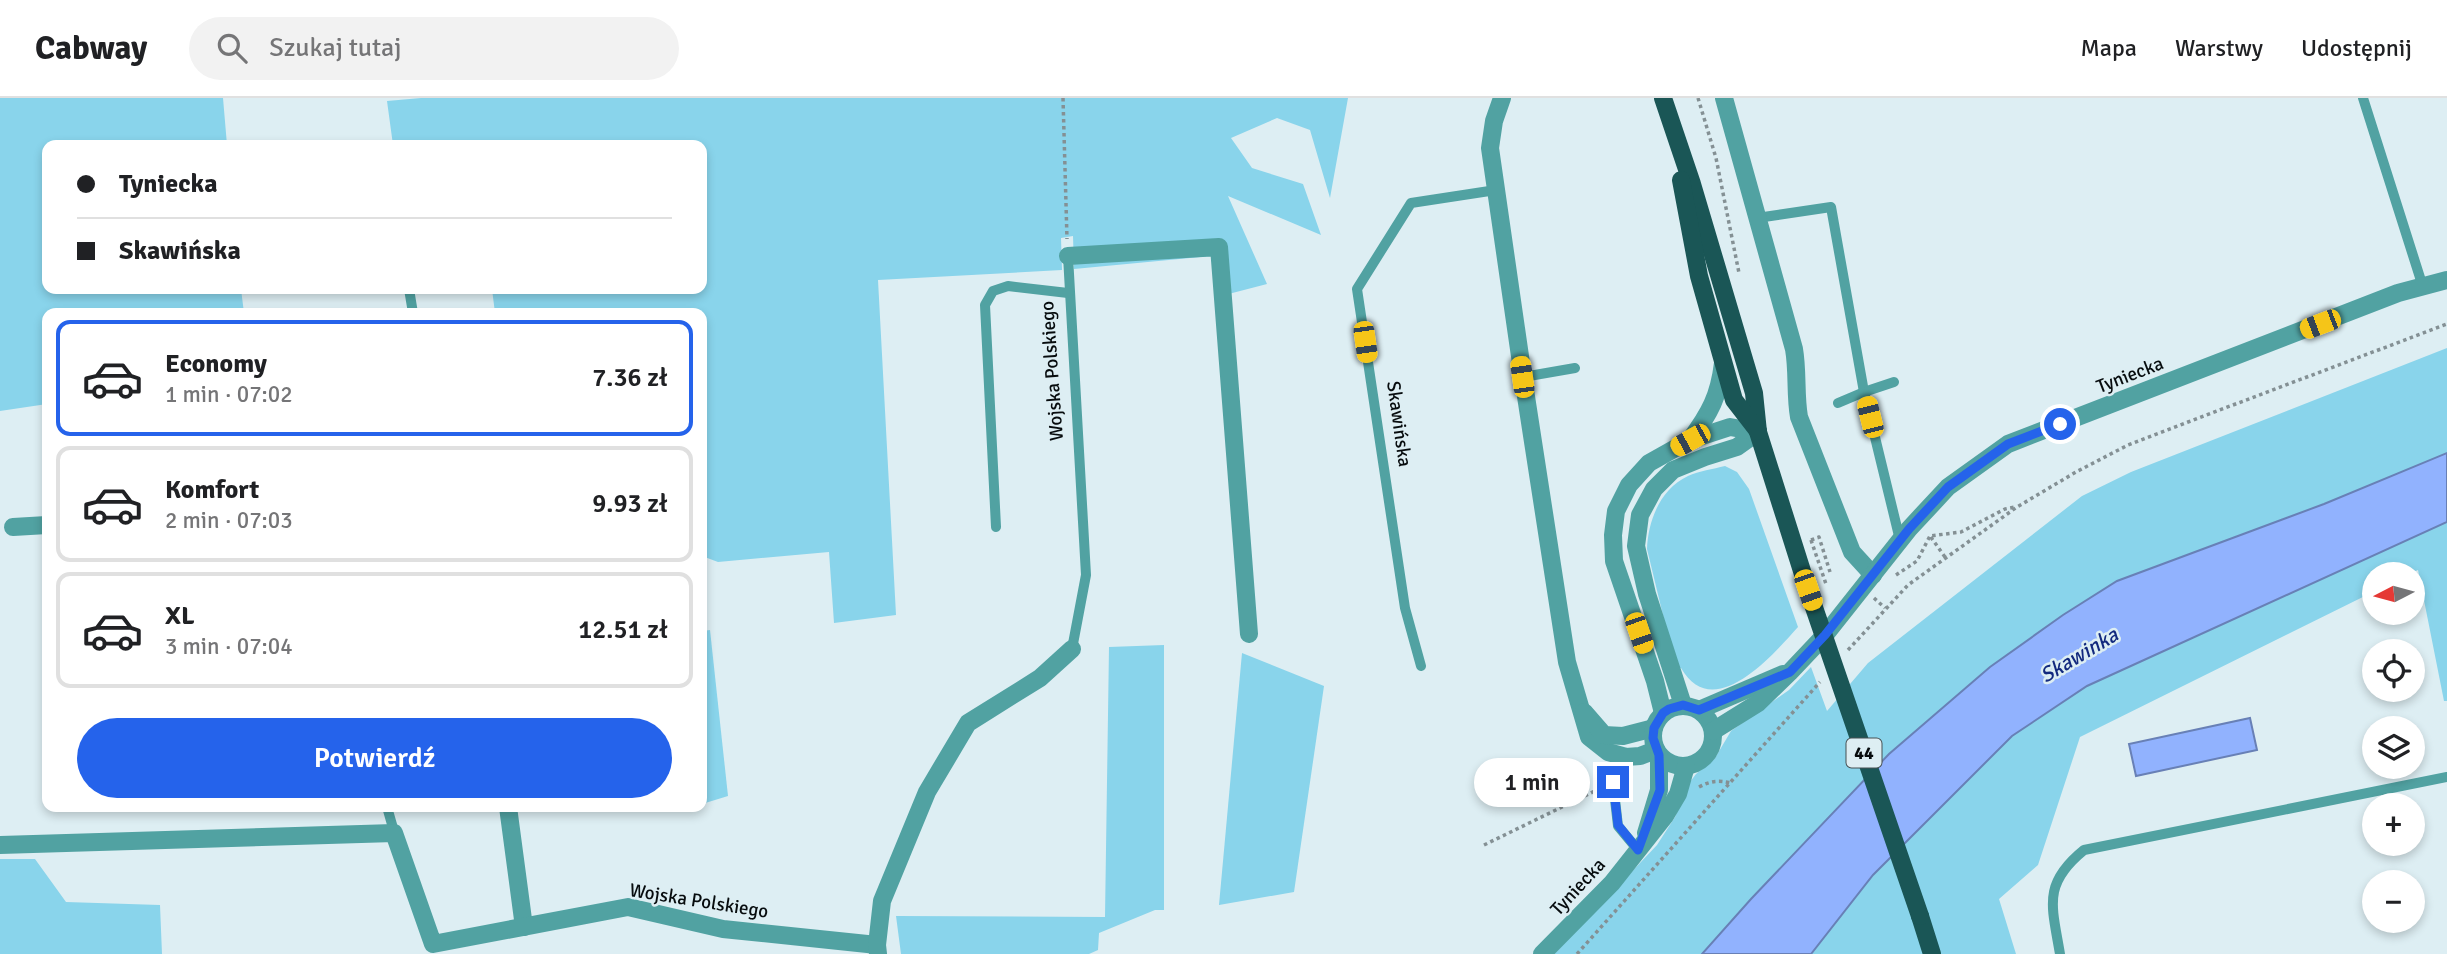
<!DOCTYPE html>
<html lang="pl">
<head>
<meta charset="utf-8">
<style>
	:root { --surface:#fff; --page:#f2f2f2; --text:#202124; --muted:#757577; --line:#e0e0e0; --accent:#2563eb }
	body { margin:0; font-family:Signika,sans-serif; background:var(--page); color:var(--text); height:100vh; display:flex; flex-direction:column; font-size:26px; white-space:nowrap }
	* { box-sizing:border-box; margin:0 }
	p { font-size:23px; color:var(--muted) }
	.icon { flex:none; width:38px; height:38px; fill:none; stroke:currentColor; stroke-width:2; stroke-linecap:round; stroke-linejoin:round }
	.map { position:relative; flex:1; overflow:hidden }
	.panel { position:absolute; left:42px; top:210px; width:665px; height:504px; display:flex; flex-direction:column; background:var(--surface); border-radius:14px; box-shadow:0 4px 10px #0003 }
	.panel>* { flex:none }
	.top-card { position:absolute; left:42px; top:42px; width:665px; height:154px; border-radius:14px; box-shadow:0 4px 10px #0003; display:grid; align-content:center; height:154px; padding:0 35px; background:var(--surface) }
	.needle { width:46px; rotate:264deg }
	.fabs { position:absolute; left:2362px; top:464px; display:grid; gap:14px }
	.fabs a { display:grid; place-items:center; width:63px; height:63px; border-radius:50%; background:var(--surface); box-shadow:0 4px 10px #0003; font-size:35px }
	.end { position:absolute; width:32px; height:32px; margin:-16px; border:9px solid #2563eb; background:#fff; box-shadow:0 0 0 4px #fff }
	.from { border-radius:50% }
	.bubble { position:absolute; height:49px; border-radius:24px; background:var(--surface); box-shadow:0 4px 10px #0003; font-size:23px; font-weight:600; line-height:49px; text-align:center }
	.car { position:absolute; width:21px; height:42px; margin:-21px -10px; border-radius:9px; box-shadow:0 0 5px 2px #0007; background:linear-gradient(#f5c518 24%,#345 0 40%,#f5c518 0 76%,#345 0 86%,#f5c518 0) }
	.top-card b { display:flex; align-items:center; gap:24px; height:66px; font-size:26px }
	.top-card b+b { border-top:2px solid var(--line) }
	.top-card i { width:18px; height:18px; background:var(--text) }
	ul { padding:12px 0 0; list-style:none }
	li { display:flex; align-items:center; gap:21px; height:116px; margin:0 14px 10px; padding:0 21px; border:4px solid var(--line); border-radius:14px }
	li div { flex:1 }
	li b { display:block; font-size:26px }
	li em { font-style:normal; font-weight:600 }
	li.active { border-color:var(--accent) }
	li>.icon { width:63px; height:63px; stroke-width:1.5 }
	.button { display:flex; gap:14px; margin-top:auto; padding:14px 35px }
	.button a { flex:1; height:80px; border-radius:42px; background:var(--accent); color:#fff; font-size:28px; font-weight:600; line-height:80px; text-align:center }
	header { display:flex; align-items:center; gap:42px; box-sizing:border-box; height:98px; padding:0 35px; background:var(--surface); border-bottom:2px solid var(--line) }
	header strong { font-size:33px }
	nav { display:flex; gap:38px; margin-inline-start:auto; font-size:24px }
	.search { width:490px; height:63px; background:var(--page); display:flex; align-items:center; gap:18px; box-sizing:border-box; padding:0 24px; border-radius:38px; color:var(--muted); font-size:26px }
	.map>svg:first-child { display:block }
</style>
</head>
<body>
<header>
<strong>Cabway</strong>
<div class="search"><svg class="icon" aria-label="search" viewBox="0 0 24 24"><circle cx="10" cy="10" r="6"/><path d="M15 15l6 6"/></svg>Szukaj tutaj</div>
<nav><a>Mapa</a><a>Warstwy</a><a>Udostępnij</a></nav>
</header>
<div class="map">
<svg width="2447" height="856" viewBox="0 0 2447 856">
	<rect width="100%" height="100%" fill="#ddeef3"/>
	<!-- green -->
	<g fill="#89d4eb">
		<path d="M0,0H223L227,47H47V191H241L244,215H47V306L0,313Z"/>
		<path d="M421,0H1348L1330,100L1310,32L1277,20L1231,40L1252,70L1303,86L1321,137L1228,98L1267,186L1217,199L1211,158L1074,171L1073,138L1061,140L1062,172L878,182L896,517L834,525L829,454L718,464L702,458V215H495L492,191H702V47H393L387,3Z"/>
		<path d="M2447,250V355L2324,406L2117,483L1751,801L1702,856H1554L1657,747L1675,719L1690,684L1696,676L1715,660L1731,633L1789,592L1811,569L1827,613L1868,565L2082,398L2131,374Z"/>
		<path d="M1725,368L1737,374L1749,391L1798,529C1772,558 1713,626 1681,570L1676,571L1647,451C1648,423 1660,391 1688,378C1699,373 1713,371 1725,368Z"/>
		<path d="M2447,424V603H2444L2418,472L2409,476H2375V493L2080,639L2038,767L1999,801L2016,856H1811L1873,777L2012,638L2087,588Z"/>
		<path d="M710,532L728,698L702,706V533Z"/>
		<path d="M1164,547V812H1155L1099,835L1098,852L1089,856H901L896,818L1105,819L1109,549Z"/>
		<path d="M1242,555L1324,588L1294,794L1219,807Z"/>
		<path d="M0,761H35L66,804L160,807L162,856H0Z"/>
	</g>
	<!-- water -->
	<g fill="#91b2fe" stroke="#6880b6" stroke-width="2">
		<path d="M2447,355V424L2087,588L2012,638L1873,777L1811,856H1702L1751,801L1889,656L1990,569L2063,517L2117,483L2324,406Z"/>
		<path d="M2250,620L2257,652L2136,678L2129,646Z"/>
	</g>
	<g fill="none" stroke-linecap="round" stroke-linejoin="round">
		<!-- path -->
		<g stroke="#849094" stroke-width="3.5" stroke-dasharray="3.5 3.5" stroke-linecap="butt">
			<path d="M1063,0L1067,141"/>
			<path d="M1698,0L1716,60L1739,175"/>
			<path d="M1811,442L1819,439L1830,474"/>
			<path d="M1945,459L1930,438L1961,434L2005,411L2015,409"/>
			<path d="M1896,477L1917,463L1931,436"/>
			<path d="M1874,500L1885,510"/>
			<path d="M1848,552L1908,487L2017,409L2076,374L2128,347L2188,324L2447,226"/>
			<path d="M1699,689C1710,683 1718,682 1731,685"/>
			<path d="M1484,747L1601,690"/>
			<path d="M1577,856L1820,584"/>
		</g>
		<!-- service -->
		<g stroke="#51a2a2" stroke-width="10">
			<path d="M2363,0L2423,189"/>
			<path d="M1757,120L1831,109L1864,294L1894,284"/>
			<path d="M1068,158L1086,477L1072,551"/>
			<path d="M409,191L413,215"/>
			<path d="M1523,279L1575,270"/>
			<path d="M1838,305L1864,294L1900,442"/>
			<path d="M996,429L985,207L993,193L1008,188L1068,195"/>
			<path d="M1421,568L1405,510L1357,191L1411,105L1496,92"/>
			<path d="M1613,684L1618,728L1638,752"/>
			<path d="M387,709L395,737"/>
			<path d="M2060,856C2052,808 2042,786 2084,752L2447,679"/>
		</g>
		<!-- minor -->
		<g stroke="#51a2a2" stroke-width="18">
			<path d="M1502,0L1494,23L1490,50L1523,279L1567,564L1589,639L1608,654L1626,659L1640,658L1656,652"/>
			<path d="M1724,0L1794,251C1798,274 1795,296 1799,319L1852,454L1873,477"/>
			<path d="M1068,158L1219,149L1249,536"/>
			<path d="M13,429L47,427"/>
			<path d="M1584,614L1604,637L1623,638L1654,630"/>
			<path d="M508,709L524,829"/>
			<path d="M0,747L394,735L433,846L628,809L723,831L877,847"/>
			<path d="M878,856L877,847L882,803L927,694L968,625L1040,580L1072,551"/>
		</g>
		<!-- tertiary -->
		<g stroke="#51a2a2" stroke-width="18">
			<path d="M1690,342C1710,315 1719,298 1723,265"/>
			<path d="M1683,607L1647,496L1636,448L1640,417L1654,391L1673,372L1705,359L1737,349L1758,334"/>
			<circle cx="1683" cy="638" r="30"/>
			<path d="M1699,612L1783,576"/>
			<path d="M1663,615L1655,583L1614,463L1613,437L1616,413L1629,387L1649,365L1690,342L1730,329L1758,334"/>
			<path d="M1713,633L1758,605L1790,574L1825,537L1909,431L1948,389L2008,346L2398,195L2447,182"/>
			<path d="M1646,735L1659,692V657"/>
			<path d="M1542,856L1612,785L1665,718L1678,696L1686,668"/>
		</g>
		<!-- primary -->
		<g stroke="#1a5656" stroke-width="18">
			<path d="M1663,0L1692,86L1754,295L1758,334L1808,492"/>
			<path d="M1681,82L1699,178L1734,302L1758,333"/>
			<path d="M1920,818L1932,856"/>
		</g>
		<!-- path-bridge -->
		<path stroke="#849094" stroke-width="3.5" stroke-dasharray="3.5 3.5" stroke-linecap="butt" d="M1811,442L1826,486"/>
		<!-- primary-bridge -->
		<path stroke="#1a5656" stroke-width="18" d="M1808,492L1920,818"/>
	</g>
	<g fill="none" stroke-linecap="round" stroke-linejoin="round">
		<!-- route -->
		<path stroke="#2563eb" stroke-width="9" d="M1613,684L1618,727L1638,752L1660,692L1659,657L1653,640L1654,630L1663,615L1669,611L1683,607L1699,612L1790,574L1825,537L1909,431L1948,389L2008,346L2060,326"/>
	</g>
	<g text-anchor="middle" dominant-baseline="central" stroke-width="5" stroke-linejoin="round" paint-order="stroke">
		<!-- shield labels -->
		<rect fill="#ddeef3" stroke="#475053" stroke-width="2" x="1846.5" y="640.5" width="35" height="29" rx="5"/>
		<g font-size="18" font-weight="bold" fill="#070c0e">
			<text x="1864" y="655">44</text>
		</g>
		<!-- street labels -->
		<g font-size="19" fill="#070c0e" stroke="#ddeef3">
			<text transform="translate(1052 273) rotate(-94)">Wojska Polskiego</text>
			<text transform="translate(2130 277) rotate(-21)">Tyniecka</text>
			<text transform="translate(1399 326) rotate(82)">Skawińska</text>
			<text transform="translate(1578 789) rotate(-47)">Tyniecka</text>
			<text transform="translate(699 803) rotate(9)">Wojska Polskiego</text>
		</g>
		<!-- water labels -->
		<g font-size="21" font-style="italic" fill="#12297e" stroke="#ddeef3">
			<text transform="translate(2079 557) rotate(-31)">Skawinka</text>
		</g>
	</g>
</svg>
<div class="fabs">
<a><svg class="needle" viewBox="-14 -14 28 28"><path d="M0-13l5 13h-10z" fill="#e53935"/><path d="M0 13l5-13h-10z" fill="#757577"/></svg></a>
<a><svg class="icon" aria-label="locate" viewBox="0 0 24 24"><circle cx="12" cy="12" r="6"/><path d="M12 2v4M12 18v4M2 12h4M18 12h4"/></svg></a>
<a><svg class="icon" aria-label="layers" viewBox="0 0 24 24"><path d="M12 4l9 5-9 5-9-5zM3 14l9 5 9-5"/></svg></a>
<a>+</a>
<a>−</a>
</div>
<i class="end from" style="left:2060px;top:326px"></i>
<i class="end" style="left:1613px;top:684px"></i>
<div class="bubble" style="left:1474px;top:660px;width:116px">1 min</div>
<i class="car" style="left:2320px;top:226px;rotate:249deg"></i>
<i class="car" style="left:1365px;top:244px;rotate:172deg"></i>
<i class="car" style="left:1522px;top:279px;rotate:352deg"></i>
<i class="car" style="left:1870px;top:319px;rotate:346deg"></i>
<i class="car" style="left:1690px;top:342px;rotate:241deg"></i>
<i class="car" style="left:1808px;top:492px;rotate:161deg"></i>
<i class="car" style="left:1639px;top:535px;rotate:161deg"></i>
<div class="top-card">
<b><i class="from"></i>Tyniecka</b>
<b><i></i>Skawińska</b>
</div>
<section class="panel">
<ul>
<li class="active"><svg class="icon" aria-label="car" viewBox="0 0 24 24"><path d="M5 17H2v-5l4-1 3-4h7l3 4 3 1v5h-3M9 17h6M6 11h13"/><circle cx="7" cy="17" r="2"/><circle cx="17" cy="17" r="2"/></svg><div><b>Economy</b><p>1 min · 07:02</p></div><em>7.36 zł</em></li>
<li><svg class="icon" aria-label="car" viewBox="0 0 24 24"><path d="M5 17H2v-5l4-1 3-4h7l3 4 3 1v5h-3M9 17h6M6 11h13"/><circle cx="7" cy="17" r="2"/><circle cx="17" cy="17" r="2"/></svg><div><b>Komfort</b><p>2 min · 07:03</p></div><em>9.93 zł</em></li>
<li><svg class="icon" aria-label="car" viewBox="0 0 24 24"><path d="M5 17H2v-5l4-1 3-4h7l3 4 3 1v5h-3M9 17h6M6 11h13"/><circle cx="7" cy="17" r="2"/><circle cx="17" cy="17" r="2"/></svg><div><b>XL</b><p>3 min · 07:04</p></div><em>12.51 zł</em></li>
</ul>
<div class="button"><a>Potwierdź</a></div>
</section>
</div>
</body>
</html>
